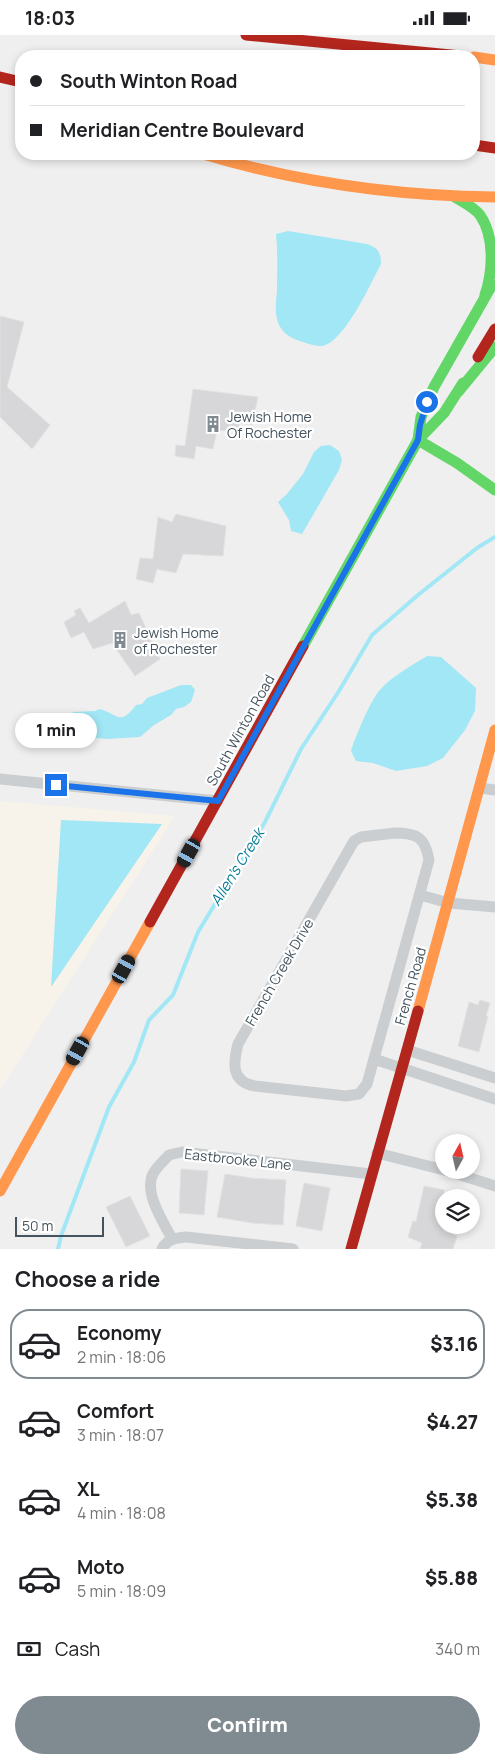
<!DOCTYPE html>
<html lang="en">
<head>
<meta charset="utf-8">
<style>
	:root { --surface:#fff; --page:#f2f2f2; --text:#202124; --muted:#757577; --line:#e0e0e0; --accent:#808a91 }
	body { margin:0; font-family:Manrope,sans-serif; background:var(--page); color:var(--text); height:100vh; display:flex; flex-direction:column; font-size:19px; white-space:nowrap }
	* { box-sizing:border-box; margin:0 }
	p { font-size:16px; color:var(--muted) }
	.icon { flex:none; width:28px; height:28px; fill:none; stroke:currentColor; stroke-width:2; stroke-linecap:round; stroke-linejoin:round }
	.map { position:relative; height:1214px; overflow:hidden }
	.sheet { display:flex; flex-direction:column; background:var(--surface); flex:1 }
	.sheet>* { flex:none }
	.hud { position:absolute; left:15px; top:15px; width:465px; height:110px; border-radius:20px; box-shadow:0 2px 8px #0003; display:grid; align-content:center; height:110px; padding:0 15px; background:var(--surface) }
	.needle { width:32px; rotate:8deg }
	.fabs { position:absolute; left:435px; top:1099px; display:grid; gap:10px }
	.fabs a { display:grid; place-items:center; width:45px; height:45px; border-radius:50%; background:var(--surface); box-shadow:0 2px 8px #0003; font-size:25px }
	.scale { position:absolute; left:15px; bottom:12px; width:89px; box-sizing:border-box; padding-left:5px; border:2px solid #44535e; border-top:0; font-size:14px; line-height:18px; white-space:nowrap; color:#44535e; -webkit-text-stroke:4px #fff; paint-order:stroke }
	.end { position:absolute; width:22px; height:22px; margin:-11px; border:6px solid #1a73e8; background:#fff; box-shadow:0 0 0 2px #fff }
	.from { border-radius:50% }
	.bubble { position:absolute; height:35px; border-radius:18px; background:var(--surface); box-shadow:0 2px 8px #0003; font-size:16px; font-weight:800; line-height:35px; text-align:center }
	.car { position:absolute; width:15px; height:30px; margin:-15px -8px; border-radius:6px; box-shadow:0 0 4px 1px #0007; background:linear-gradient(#222 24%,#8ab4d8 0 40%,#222 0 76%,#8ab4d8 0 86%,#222 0) }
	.hud b { display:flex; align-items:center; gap:18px; height:48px; font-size:19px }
	.hud b+b { border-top:1px solid var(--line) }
	.hud i { width:12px; height:12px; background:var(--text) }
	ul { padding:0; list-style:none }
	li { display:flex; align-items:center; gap:15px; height:70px; margin:0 10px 8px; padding:0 5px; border:2px solid transparent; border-radius:20px }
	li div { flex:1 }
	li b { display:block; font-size:19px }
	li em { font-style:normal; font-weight:800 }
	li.active { border-color:var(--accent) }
	li>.icon { width:45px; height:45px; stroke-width:1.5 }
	h2 { padding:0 15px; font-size:22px; line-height:60px }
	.pay { display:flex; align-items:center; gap:12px; height:55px; padding:0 15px; font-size:19px }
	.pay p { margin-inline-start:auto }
	.button { display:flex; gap:10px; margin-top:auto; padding:10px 15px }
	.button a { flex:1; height:58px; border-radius:30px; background:var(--accent); color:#fff; font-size:20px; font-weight:800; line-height:58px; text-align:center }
	.status { display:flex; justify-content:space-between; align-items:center; height:35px; padding:0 25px; background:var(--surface); direction:ltr }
	.status svg { height:14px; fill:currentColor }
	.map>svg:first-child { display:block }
</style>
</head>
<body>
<div class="status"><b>18:03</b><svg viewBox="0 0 49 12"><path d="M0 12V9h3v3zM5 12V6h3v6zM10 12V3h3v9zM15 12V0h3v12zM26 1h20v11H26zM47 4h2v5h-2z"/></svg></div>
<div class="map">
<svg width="495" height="1214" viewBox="0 0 495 1214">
	<rect width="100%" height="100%" fill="#f0efef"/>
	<!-- commercial -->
	<path fill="#f8f3ea" d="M0,766L175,781L0,1055Z"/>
	<!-- water -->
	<g fill="#a1e7f5">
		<path d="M288,196L367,209C378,213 381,217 381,229C371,248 344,308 322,311C316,311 308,309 303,307C293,304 284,300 279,290C274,279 276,267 277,256C277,237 278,218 276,199Z"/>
		<path d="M330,410L339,416L342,425L339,435L302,499L291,496L289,485L278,467L286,460L303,439L314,417L321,411Z"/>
		<path d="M427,621L441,622L476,653L475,676L465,695L443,723L427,731L396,736L373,728L356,726L351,716C355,702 371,665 379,656C392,641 411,631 427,621Z"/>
		<path d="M181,650H191L195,655L191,667L184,672L176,674L171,680L154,690L140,702L107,704L96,703L89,699L79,698L67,699L45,707L39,703L41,695L47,690L74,677L95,676L100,674C119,680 120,691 136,670L142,669L147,663Z"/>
		<path d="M61,785L162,789L51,952Z"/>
	</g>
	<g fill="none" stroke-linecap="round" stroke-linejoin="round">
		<!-- stream -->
		<path stroke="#a1e7f5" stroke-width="4" d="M58,1214L61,1201L109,1072L134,1027L149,985L173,960L198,897L265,787L301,714L339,656L372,600L418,560L477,513L495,502"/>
	</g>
	<!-- building -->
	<g fill="#d7d7d9" stroke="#e1e1e2">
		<path d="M0,281L24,287L7,352L50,390L32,414L0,382Z"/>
		<path d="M193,354L258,362L252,390L239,388V397L217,395L213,414L196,411L194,424L175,421L176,410L185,411Z"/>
		<path d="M176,479L226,491L223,521L183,519L176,538L157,534L153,548L136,544L140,523L153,524L158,482L172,487Z"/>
		<path d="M125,566L131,580L139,578L160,624L135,641L112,608L93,614L84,597L71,603L64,587L76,580L74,576L80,573L89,588Z"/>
		<path d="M480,965L490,968L486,981H488L479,1017L458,1011L469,967L478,970Z"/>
		<path d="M181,1134L208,1136L204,1180L179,1178Z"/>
		<path d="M225,1139L251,1143L286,1145L283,1190L252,1188L217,1182Z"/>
		<path d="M304,1148L330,1153L322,1196L296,1191Z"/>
		<path d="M424,1151L444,1155V1196L457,1201L453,1214H420L422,1208L408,1202L413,1186L416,1187Z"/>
		<path d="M130,1161L150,1201L126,1212L106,1172Z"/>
	</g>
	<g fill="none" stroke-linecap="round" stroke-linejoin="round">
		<!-- street -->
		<g stroke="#cbced0" stroke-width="11">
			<path d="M0,744L218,766"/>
			<path d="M480,753L495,755"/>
			<path d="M395,798C417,798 425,802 429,825L367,1049L359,1059L346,1061L255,1051C231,1047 233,1028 238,1009L354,806L361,802Z"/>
			<path d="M420,860L449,868L495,872"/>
			<path d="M407,1015L495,1043"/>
			<path d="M374,1024L495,1064"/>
			<path d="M377,1118L444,1135"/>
			<path d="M445,1135L495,1151"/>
			<path d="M172,1204C164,1188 145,1160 152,1141C155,1133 164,1126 169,1120L182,1117L371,1139"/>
			<path d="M162,1214C167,1204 176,1203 186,1202L293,1214"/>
		</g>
		<!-- fast -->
		<g stroke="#63d668" stroke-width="11">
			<path d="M455,162C463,167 474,172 480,180C495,202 493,236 485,260"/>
			<path d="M458,357L495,312"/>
			<path d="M418,405L421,382L434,352L492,250"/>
			<path d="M418,405L457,428L495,455"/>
			<path d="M303,611L418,405L444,378L463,348"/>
		</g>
		<!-- slow -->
		<g stroke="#ff974d" stroke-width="11">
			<path d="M474,22L495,25"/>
			<path d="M203,119C297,147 397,161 495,162"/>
			<path d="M418,976L495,695"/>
			<path d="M0,1156L150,887"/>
		</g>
		<!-- jam -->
		<g stroke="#b3261e" stroke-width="11">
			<path d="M246,0L461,21"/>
			<path d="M0,42L21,47"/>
			<path d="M474,110L495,113"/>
			<path d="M478,322L495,294"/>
			<path d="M150,887L303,611"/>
			<path d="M351,1214L418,976"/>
		</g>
	</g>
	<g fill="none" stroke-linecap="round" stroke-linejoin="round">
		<!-- route -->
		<path stroke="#1a73e8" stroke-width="6" d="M56,750L218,766L418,405L420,390L427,367"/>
	</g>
	<!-- icons -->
	<defs>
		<g id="building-bare" transform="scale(1.35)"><path d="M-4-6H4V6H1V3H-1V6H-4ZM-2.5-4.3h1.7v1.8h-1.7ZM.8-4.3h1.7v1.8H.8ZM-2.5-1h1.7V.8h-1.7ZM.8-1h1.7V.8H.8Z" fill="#808a91" stroke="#fff" stroke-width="2.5" paint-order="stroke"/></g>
	</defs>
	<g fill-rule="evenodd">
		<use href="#building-bare" x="213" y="389"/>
		<use href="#building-bare" x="120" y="605"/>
	</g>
	<g text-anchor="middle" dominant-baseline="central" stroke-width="4.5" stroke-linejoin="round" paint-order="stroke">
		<!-- poi labels -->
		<g font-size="14" fill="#44535e" stroke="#fff" text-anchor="start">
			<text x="227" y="381">Jewish Home<tspan x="227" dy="16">Of Rochester</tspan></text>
			<text x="134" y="597">Jewish Home<tspan x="134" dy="16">of Rochester</tspan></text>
		</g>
		<!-- street labels -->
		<g font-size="14" fill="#44535e" stroke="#fff">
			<text transform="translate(240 695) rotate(-61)">South Winton Road</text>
			<text transform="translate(279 937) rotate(-60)">French Creek Drive</text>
			<text transform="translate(410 951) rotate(-74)">French Road</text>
			<text transform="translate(238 1124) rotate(6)">Eastbrooke Lane</text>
		</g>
		<!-- water labels -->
		<g font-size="15" font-style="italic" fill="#037c94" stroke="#fff">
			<text transform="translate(237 832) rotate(-58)">Allen's Creek</text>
		</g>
	</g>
</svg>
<div class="fabs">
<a><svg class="needle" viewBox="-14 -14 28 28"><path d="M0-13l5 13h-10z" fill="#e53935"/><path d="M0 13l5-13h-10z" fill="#757577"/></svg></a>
<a><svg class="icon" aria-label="layers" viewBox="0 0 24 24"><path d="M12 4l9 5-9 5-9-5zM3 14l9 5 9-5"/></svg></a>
</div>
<div class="scale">50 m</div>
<i class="end from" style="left:427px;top:367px"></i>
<i class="end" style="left:56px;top:750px"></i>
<div class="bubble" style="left:15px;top:678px;width:82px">1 min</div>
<i class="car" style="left:189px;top:818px;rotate:209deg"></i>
<i class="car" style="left:124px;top:934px;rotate:29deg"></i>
<i class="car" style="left:78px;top:1016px;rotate:209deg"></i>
<div class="hud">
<b><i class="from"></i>South Winton Road</b>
<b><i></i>Meridian Centre Boulevard</b>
</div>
</div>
<section class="sheet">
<h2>Choose a ride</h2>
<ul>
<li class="active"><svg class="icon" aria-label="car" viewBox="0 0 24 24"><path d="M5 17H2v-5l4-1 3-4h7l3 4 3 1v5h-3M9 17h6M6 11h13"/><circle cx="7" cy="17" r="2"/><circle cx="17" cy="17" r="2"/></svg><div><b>Economy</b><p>2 min · 18:06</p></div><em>$3.16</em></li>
<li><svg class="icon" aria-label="car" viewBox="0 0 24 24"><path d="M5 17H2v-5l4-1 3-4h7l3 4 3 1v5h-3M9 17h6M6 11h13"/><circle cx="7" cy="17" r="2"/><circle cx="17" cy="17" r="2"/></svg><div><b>Comfort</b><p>3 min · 18:07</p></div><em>$4.27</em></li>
<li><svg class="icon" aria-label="car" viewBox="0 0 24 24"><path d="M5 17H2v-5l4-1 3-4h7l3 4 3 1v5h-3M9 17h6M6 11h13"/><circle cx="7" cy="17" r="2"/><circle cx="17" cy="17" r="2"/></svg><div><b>XL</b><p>4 min · 18:08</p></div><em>$5.38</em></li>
<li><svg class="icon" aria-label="car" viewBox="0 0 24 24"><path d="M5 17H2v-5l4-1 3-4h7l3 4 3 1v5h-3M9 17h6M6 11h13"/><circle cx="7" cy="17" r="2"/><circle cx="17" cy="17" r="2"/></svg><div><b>Moto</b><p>5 min · 18:09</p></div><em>$5.88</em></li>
</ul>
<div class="pay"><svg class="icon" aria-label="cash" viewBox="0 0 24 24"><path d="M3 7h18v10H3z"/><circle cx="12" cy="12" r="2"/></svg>Cash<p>340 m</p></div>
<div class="button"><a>Confirm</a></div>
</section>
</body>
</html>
